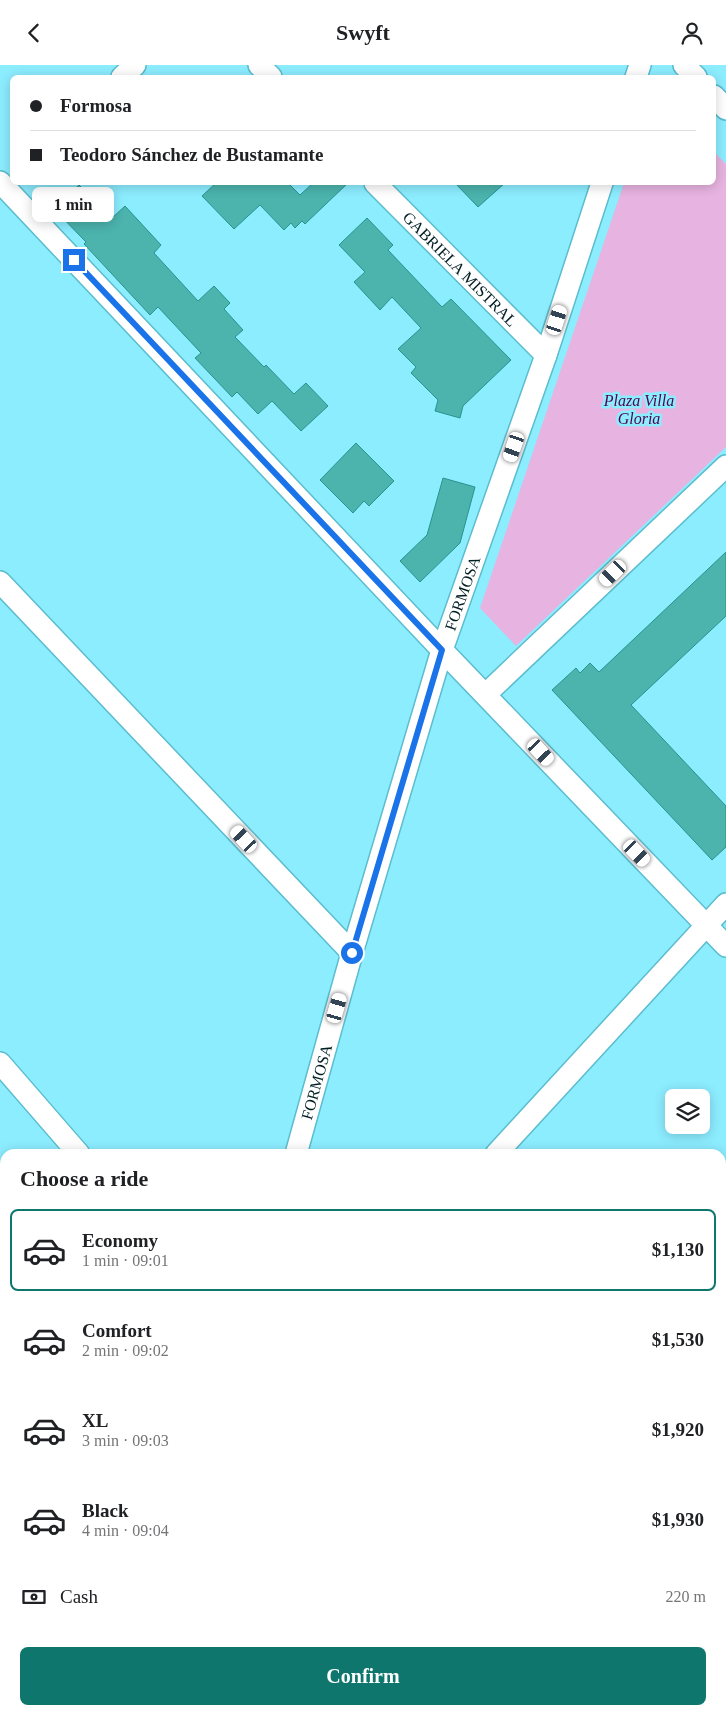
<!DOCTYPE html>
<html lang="en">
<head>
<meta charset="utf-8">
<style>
	:root { --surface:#fff; --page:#f2f2f2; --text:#202124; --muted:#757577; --line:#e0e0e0; --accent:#0f766e }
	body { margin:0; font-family:Georgia,serif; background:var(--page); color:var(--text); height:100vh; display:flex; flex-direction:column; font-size:19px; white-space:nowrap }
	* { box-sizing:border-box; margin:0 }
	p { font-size:16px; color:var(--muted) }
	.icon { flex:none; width:28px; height:28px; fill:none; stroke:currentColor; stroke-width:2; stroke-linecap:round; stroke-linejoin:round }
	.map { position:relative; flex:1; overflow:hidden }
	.sheet { position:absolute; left:0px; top:1084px; width:726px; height:566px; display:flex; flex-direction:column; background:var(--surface); border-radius:15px 15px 0 0; box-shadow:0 2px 12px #0003 }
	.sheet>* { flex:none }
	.banner { position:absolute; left:10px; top:10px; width:706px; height:110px; border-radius:8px; box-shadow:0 2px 12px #0003; display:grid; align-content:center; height:110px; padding:0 20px; background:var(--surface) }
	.tools { position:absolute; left:665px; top:1024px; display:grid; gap:10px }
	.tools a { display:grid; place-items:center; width:45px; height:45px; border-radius:8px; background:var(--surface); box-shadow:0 2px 12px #0003; font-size:25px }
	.end { position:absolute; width:22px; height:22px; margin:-11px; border:6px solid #1a73e8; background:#fff; box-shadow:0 0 0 2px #fff }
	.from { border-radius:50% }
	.bubble { position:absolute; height:35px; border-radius:8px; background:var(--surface); box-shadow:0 2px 12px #0003; font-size:16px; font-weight:700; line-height:35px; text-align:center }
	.car { position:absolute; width:15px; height:30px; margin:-15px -8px; border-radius:6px; box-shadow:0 0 4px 1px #0007; background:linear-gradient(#fff 24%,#345 0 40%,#fff 0 76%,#345 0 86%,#fff 0) }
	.banner b { display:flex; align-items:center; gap:18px; height:48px; font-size:19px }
	.banner b+b { border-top:1px solid var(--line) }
	.banner i { width:12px; height:12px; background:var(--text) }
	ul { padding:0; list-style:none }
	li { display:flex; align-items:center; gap:15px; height:82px; margin:0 10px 8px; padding:0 10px; border:2px solid transparent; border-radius:8px }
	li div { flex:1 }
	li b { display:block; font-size:19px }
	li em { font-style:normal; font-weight:700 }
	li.selected { border-color:var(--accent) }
	li>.icon { width:45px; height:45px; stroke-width:1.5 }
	h2 { padding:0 20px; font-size:22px; line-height:60px }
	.pay { display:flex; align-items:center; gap:12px; height:55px; padding:0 20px; font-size:19px }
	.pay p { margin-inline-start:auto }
	.action { display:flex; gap:10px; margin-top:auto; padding:10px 20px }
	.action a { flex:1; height:58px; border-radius:8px; background:var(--accent); color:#fff; font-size:20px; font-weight:700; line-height:58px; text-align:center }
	header { display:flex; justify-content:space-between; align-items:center; height:65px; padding:0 20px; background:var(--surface); font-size:22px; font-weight:700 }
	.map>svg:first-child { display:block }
</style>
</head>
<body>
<header><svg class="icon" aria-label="back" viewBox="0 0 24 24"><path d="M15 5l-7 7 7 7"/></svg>Swyft<svg class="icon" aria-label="person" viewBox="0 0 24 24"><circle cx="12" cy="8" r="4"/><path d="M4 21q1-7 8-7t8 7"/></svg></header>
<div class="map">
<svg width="726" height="1649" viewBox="0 0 726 1649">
	<rect width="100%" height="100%" fill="#8cedff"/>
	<!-- green -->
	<path fill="#e7b3e0" d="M714,87L726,99V382L516,581L480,543L624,118H714Z"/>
	<!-- building -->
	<g fill="#4cb3ad" stroke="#27948f">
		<path d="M216,118H288L300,130L313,118H348L305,159L302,156L295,163L291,158L284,165L260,140L234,164L202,131Z"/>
		<path d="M455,118H505L478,142Z"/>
		<path d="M79,120L112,153L125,141L161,180L154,188L198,236L214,221L230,238L224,244L243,265L235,272L264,302L266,300L294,329L306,318L328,341L301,366L272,336L258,349L237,327L232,332L195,293L201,288L158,242L150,250L84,179L86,177L54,144Z"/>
		<path d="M367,153L393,180L388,185L442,242L451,234L511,295L463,341L460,353L435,346L438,335L411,308L416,302L398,284L421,263L392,232L380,245L354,217L365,207L339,180Z"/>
		<path d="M356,378L394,416L369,441L364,436L353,448L320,415Z"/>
		<path d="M443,413L475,422L460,478L420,517L400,496L427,470Z"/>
		<path d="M726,487V551L631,640L726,741V782L712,795L552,625L576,603L580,608L590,598L599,607Z"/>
	</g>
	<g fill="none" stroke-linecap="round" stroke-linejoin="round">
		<!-- street casing -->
		<g stroke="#5bbdce" stroke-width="24">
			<g id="street">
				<path d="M259,0L271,12"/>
				<path d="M684,0L696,12"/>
				<path d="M122,12L135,0"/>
				<path d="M636,12L640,0"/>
				<path d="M714,31L726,44"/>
				<path d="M0,117L442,585L726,881"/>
				<path id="s1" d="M375,118L546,290"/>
				<path d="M0,517L352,888"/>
				<path d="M486,629L726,401"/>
				<path d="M0,998L79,1089"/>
				<path id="s2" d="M296,1089L352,888L442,585L546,290L602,118"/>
				<path d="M496,1089L726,839"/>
				<path d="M721,1263L726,1258"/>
				<path d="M0,1444L5,1446"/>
				<path d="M608,1645L612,1649"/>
				<path d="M679,1645L683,1649"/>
				<path d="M148,1649L149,1645"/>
			</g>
		</g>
		<!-- street -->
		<use href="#street" stroke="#fff" stroke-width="21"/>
	</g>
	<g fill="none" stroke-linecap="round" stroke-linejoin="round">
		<!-- route -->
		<path stroke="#1a73e8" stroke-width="6" d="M74,195L442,585L352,888"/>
	</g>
	<g text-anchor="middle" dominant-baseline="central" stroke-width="5" stroke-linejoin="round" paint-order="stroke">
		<!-- street labels -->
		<g font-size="16" fill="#001e23" stroke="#8cedff">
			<text stroke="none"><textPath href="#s1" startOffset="121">GABRIELA MISTRAL</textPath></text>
			<text stroke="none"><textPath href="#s2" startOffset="585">FORMOSA</textPath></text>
			<text stroke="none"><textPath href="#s2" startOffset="75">FORMOSA</textPath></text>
		</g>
		<!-- park labels -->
		<g font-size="16" font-style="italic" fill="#50054d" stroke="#8cedff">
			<text x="639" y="335">Plaza Villa<tspan x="639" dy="18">Gloria</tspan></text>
		</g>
	</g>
</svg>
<div class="tools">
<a><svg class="icon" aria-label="layers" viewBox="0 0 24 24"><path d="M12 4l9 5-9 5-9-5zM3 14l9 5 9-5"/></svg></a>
</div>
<i class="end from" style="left:352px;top:888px"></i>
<i class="end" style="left:74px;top:195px"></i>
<div class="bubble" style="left:32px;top:122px;width:82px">1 min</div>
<i class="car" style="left:557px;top:255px;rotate:18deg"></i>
<i class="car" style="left:514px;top:382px;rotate:199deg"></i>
<i class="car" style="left:613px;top:508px;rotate:226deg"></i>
<i class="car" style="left:541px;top:687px;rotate:137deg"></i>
<i class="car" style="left:244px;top:774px;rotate:317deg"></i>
<i class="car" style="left:637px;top:788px;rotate:136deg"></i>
<i class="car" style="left:337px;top:943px;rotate:16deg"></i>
<div class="banner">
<b><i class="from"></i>Formosa</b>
<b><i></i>Teodoro Sánchez de Bustamante</b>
</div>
<section class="sheet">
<h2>Choose a ride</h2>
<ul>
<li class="selected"><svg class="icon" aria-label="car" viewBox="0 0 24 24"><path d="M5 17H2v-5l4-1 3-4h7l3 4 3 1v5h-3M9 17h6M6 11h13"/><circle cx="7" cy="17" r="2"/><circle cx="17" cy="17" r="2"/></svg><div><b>Economy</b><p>1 min · 09:01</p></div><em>$1,130</em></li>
<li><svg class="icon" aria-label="car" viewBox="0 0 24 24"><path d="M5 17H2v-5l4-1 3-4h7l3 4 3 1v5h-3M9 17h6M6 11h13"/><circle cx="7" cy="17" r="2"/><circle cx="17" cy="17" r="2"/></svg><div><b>Comfort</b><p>2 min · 09:02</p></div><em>$1,530</em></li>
<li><svg class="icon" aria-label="car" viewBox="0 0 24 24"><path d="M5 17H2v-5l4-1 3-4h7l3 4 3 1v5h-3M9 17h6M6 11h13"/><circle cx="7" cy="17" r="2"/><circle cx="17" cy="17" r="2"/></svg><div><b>XL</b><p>3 min · 09:03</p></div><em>$1,920</em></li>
<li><svg class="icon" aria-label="car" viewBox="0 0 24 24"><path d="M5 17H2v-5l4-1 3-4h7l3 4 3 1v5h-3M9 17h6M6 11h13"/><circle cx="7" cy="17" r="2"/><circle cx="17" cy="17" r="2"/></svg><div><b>Black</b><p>4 min · 09:04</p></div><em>$1,930</em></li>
</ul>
<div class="pay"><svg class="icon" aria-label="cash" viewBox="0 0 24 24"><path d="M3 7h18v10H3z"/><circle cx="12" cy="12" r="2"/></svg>Cash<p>220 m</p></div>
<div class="action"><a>Confirm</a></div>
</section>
</div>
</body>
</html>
